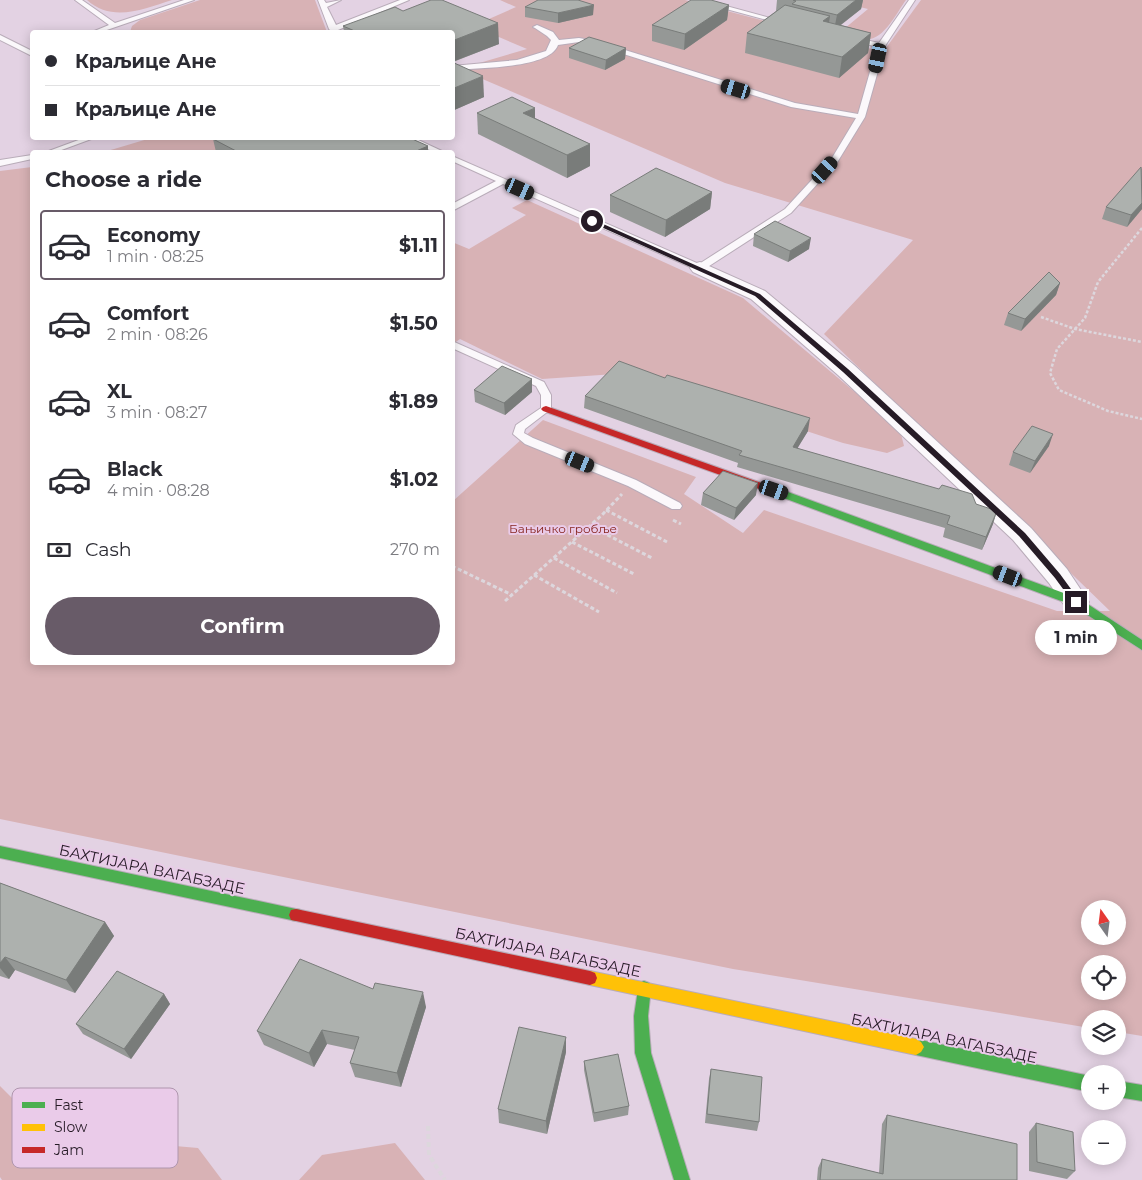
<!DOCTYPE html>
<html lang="en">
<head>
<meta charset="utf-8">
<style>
	:root { --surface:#fff; --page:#f7f7f7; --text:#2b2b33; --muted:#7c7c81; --line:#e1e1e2; --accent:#685b68 }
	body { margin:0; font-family:Montserrat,sans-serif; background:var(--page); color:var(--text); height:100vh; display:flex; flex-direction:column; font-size:19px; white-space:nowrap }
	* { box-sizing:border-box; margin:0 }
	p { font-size:16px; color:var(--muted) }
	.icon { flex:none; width:28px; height:28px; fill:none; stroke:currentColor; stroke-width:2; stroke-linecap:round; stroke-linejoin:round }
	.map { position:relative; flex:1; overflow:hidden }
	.sheet { position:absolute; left:30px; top:150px; width:425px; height:515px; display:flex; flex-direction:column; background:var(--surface); border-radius:5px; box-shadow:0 2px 12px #0003 }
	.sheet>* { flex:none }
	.hud { position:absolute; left:30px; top:30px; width:425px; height:110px; border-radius:5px; box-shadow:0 2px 12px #0003; display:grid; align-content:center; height:110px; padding:0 15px; background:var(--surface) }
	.needle { width:32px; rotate:346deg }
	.controls { position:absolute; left:1081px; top:900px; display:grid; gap:10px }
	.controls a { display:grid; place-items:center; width:45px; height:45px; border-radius:50%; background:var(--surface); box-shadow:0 2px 12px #0003; font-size:25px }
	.end { position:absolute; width:22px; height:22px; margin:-11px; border:6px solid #261b26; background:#fff; box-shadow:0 0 0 2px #fff }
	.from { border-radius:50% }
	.bubble { position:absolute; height:35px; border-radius:18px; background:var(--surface); box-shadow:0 2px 12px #0003; font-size:16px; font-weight:700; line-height:35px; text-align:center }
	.car { position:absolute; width:15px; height:30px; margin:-15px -8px; border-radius:6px; box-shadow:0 0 4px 1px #0007; background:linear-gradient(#222 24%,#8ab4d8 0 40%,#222 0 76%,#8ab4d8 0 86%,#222 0) }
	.hud b { display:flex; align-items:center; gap:18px; height:48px; font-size:19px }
	.hud b+b { border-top:1px solid var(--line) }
	.hud i { width:12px; height:12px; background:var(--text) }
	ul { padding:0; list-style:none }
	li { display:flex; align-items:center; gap:15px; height:70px; margin:0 10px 8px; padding:0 5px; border:2px solid transparent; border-radius:5px }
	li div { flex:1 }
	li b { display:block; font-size:19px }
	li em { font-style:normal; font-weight:700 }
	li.active { border-color:var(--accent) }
	li>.icon { width:45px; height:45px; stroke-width:1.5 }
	h2 { padding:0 15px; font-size:22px; line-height:60px }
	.pay { display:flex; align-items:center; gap:12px; height:55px; padding:0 15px; font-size:19px }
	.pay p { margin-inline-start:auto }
	.action { display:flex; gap:10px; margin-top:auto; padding:10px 15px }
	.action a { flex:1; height:58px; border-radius:30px; background:var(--accent); color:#fff; font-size:20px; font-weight:700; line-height:58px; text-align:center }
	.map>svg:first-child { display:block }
</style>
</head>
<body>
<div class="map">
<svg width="1142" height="1180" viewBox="0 0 1142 1180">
	<rect width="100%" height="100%" fill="#e3d2e3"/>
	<!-- green -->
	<g fill="#d8b2b5" fill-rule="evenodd">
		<path d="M87,0H172C144,9 112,23 87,0Z"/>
		<path d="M200,0H315L327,32H130L132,26L140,20Z"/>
		<path d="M500,0H685L883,52L921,0H1142V1036L1118,1032V1019H1090V1028L733,969L0,819V171L32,167V662H452L453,501L543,420L696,477L684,494L743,533L764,510L1057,611H1110L824,334L913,240L725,183L459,69L527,49L473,26L516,7ZM1090,909H1118V936H1090ZM1090,964H1118V991H1090Z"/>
		<path d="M832,0H906C897,12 883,42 865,39C858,38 850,32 844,29L868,9Z"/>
		<path d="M151,138H290L226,147L208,152H104Z"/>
		<path d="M527,200L743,298L900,430L904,446L887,453L843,443L630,373L542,379L460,339L453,344L452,242L469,249L526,215L512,208Z"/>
		<path d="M0,1086L49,1135L198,1148L222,1180H2L0,1177Z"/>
		<path d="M395,1143L425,1180H299L322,1155Z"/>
	</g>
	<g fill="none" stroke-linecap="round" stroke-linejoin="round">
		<!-- lane casing -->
		<g stroke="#b9acb9" stroke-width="2">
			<g id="lane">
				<path d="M75,0H82L115,23L184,0H194L101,32H92L109,25Z"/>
				<path d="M318,0H324L326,3L341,0L327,7L336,25L400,0H409L338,30V32H332L329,29Z"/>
				<path d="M693,0H704L785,22L782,24Z"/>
				<path d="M909,0H915L885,46L865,117L838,161L791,213L703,270H697L503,184L452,211V204L496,181L452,161V156L699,264L785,209L832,158L856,118L791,107L595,45L579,42L558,45C550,69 475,68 452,70V66L517,60L546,51L551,40L547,36L535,28L533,27L537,25L553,32L559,40L579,38L596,41L795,103L858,114L877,47L848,39L852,37L879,43Z"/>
				<path d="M0,35L32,51V56L0,40Z"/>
				<path d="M84,138H94L56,152H46Z"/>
				<path d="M404,138H414L444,152H434Z"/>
				<path d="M32,155V159L0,166V160Z"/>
				<path d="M452,341L544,382L551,395V409L525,429L524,433L533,438L636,480L680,503L682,506L680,509H672L628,486L525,444L513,434L516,425L541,408V395L536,386L452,348Z"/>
			</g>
		</g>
		<!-- street casing -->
		<g stroke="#b9acb9" stroke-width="2">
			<path id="street" d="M700,262L765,291L854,365L1031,528L1067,569L1089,602L1085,609L1076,612L1067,609L1049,583L1013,540L838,375L751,299L693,272L690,268L693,264Z"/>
		</g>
		<!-- fast casing -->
		<g stroke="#b9acb9" stroke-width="2">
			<g id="fast">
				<path d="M777,488L1080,599L1142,640V650L1072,605L773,494L772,492L773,490Z"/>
				<path d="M0,846L296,909L301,910L303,915L301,920L296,921L0,858Z"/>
				<path d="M644,981L649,983L651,988L648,1016L651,1053L690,1180H674L635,1053L634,1016L639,983Z"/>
				<path d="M916,1039L1090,1076V1092L916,1055L911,1052L908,1047L911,1042Z"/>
				<path d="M1118,1081L1142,1085V1101L1118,1097Z"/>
			</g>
		</g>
		<!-- slow casing -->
		<g stroke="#b9acb9" stroke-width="2">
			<path id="slow" d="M590,971L916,1039L921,1042L924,1047L921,1052L916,1055L590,985L585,983L583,978L585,973Z"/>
		</g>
		<!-- jam casing -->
		<g stroke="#b9acb9" stroke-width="2">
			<g id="jam">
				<path d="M546,406L781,490L782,492L781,494H773L543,411L541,409L543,407Z"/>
				<path d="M296,909L590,971L595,973L597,978L595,983L590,985L296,921L291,920L289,915L291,910Z"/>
			</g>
		</g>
		<!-- path-far2 -->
		<g stroke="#ddd7dd" stroke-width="2.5" stroke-dasharray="3 2" stroke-linecap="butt">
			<path d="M1142,228L1098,282L1085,318L1057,349L1050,373L1059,390L1108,411L1142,419"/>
			<path d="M1041,317L1075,329L1142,342"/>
		</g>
		<!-- path-far1 -->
		<g stroke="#ddd7dd" stroke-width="3" stroke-dasharray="4 2.5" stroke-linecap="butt">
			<path d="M606,510L667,542"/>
			<path d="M673,520L681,524"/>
			<path d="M590,526L652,558"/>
			<path d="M572,542L634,574"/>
			<path d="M554,558L617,593"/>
			<path d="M452,566L512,595"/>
			<path d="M534,575L599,612"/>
			<path d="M505,601L602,515L622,494"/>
		</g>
		<!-- path -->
		<path stroke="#ddd7dd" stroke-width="4" stroke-dasharray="5 3" stroke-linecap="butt" d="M428,1126L429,1155L445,1180"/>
		<!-- lane -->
		<use href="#lane" fill="#fbf8fb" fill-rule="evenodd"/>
		<!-- street -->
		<use href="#street" fill="#fbf8fb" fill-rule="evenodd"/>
		<!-- fast -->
		<use href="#fast" fill="#4caf50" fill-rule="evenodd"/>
		<!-- slow -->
		<use href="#slow" fill="#ffc107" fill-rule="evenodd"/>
		<!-- jam -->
		<use href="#jam" fill="#c62828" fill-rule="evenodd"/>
	</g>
	<!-- wall -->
	<g fill="#959896">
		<path d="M777,0H863L861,9L841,25L871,33L868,53L839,78L745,53L747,33L776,11Z"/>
		<path d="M729,5L727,20L684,50L652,41V25Z"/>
		<path d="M525,7L593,15L558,23L525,17Z"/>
		<path d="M403,11L499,44L453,62L484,97L452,111V32H344L343,26Z"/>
		<path d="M569,48H626L625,59L605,70L569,58Z"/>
		<path d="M477,113L535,118L590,144V166L567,178L478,134Z"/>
		<path d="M213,139L428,146V152H216Z"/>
		<path d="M1142,168V209L1127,227L1102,219L1106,207Z"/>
		<path d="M712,192L710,209L665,237L610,212V195Z"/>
		<path d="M754,234L809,249L788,262L753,246Z"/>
		<path d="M1060,283L1056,295L1021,331L1004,325L1008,313Z"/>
		<path d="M532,379V392L505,415L475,402L474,390Z"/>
		<path d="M585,396L808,431L797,448L976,504L993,524L982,550L943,537L945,528L737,467L738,463L584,408Z"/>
		<path d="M1049,446L1030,473L1009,465L1013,452Z"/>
		<path d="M703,493L756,495L734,520L701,505Z"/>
		<path d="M0,883L105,922L114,936L75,993L15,970L9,979L0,976Z"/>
		<path d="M373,989L426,1007L401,1087L355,1077L350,1063L355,1050L327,1044L314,1067L264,1045L257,1031Z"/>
		<path d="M164,994L170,1004L131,1059L83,1034L76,1024Z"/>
		<path d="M566,1037V1052L547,1134L499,1123L498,1109Z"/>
		<path d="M584,1061L629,1106L628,1115L594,1122L584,1070Z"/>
		<path d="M711,1069L759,1122L757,1131L705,1123L709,1079Z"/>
		<path d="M887,1115L1017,1180H817L818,1168L822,1159L879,1173L882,1124Z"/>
		<path d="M1036,1123L1075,1171L1067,1179L1029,1171V1132Z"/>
	</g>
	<!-- shaded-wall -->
	<g fill="#797c7a">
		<path d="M856,0H863L861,9L834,30L837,15Z"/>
		<path d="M594,5L593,15L558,23V13Z"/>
		<path d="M729,5L727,20L684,50L685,34Z"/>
		<path d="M830,16L827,36L823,21Z"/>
		<path d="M498,23L499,44L452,62V41Z"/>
		<path d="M871,33L868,53L839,78L842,57Z"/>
		<path d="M626,48L625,59L605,70L606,60Z"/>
		<path d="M483,76L484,97L452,111V89Z"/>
		<path d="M535,108V129L523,113Z"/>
		<path d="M590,144V166L567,178V155Z"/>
		<path d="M428,146V152H414Z"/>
		<path d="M712,192L710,209L665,237L666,220Z"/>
		<path d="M1142,203V209L1127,227L1131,215Z"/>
		<path d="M811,238L809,249L788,262L790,251Z"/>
		<path d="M1060,283L1056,295L1021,331L1025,319Z"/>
		<path d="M532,379V392L505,415L504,403Z"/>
		<path d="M810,418L808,431L791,459L793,447Z"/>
		<path d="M1053,434L1049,446L1030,473L1035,461Z"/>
		<path d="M758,483L756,495L734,520L736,508Z"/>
		<path d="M997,511L993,524L982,550L986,537Z"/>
		<path d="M105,922L114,936L75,993L66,980Z"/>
		<path d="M5,957L15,970L9,979L0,968V963Z"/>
		<path d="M423,992L426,1007L401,1087L397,1073Z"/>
		<path d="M164,994L170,1004L131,1059L124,1049Z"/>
		<path d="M322,1030L327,1044L314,1067L309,1053Z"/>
		<path d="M566,1037V1052L547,1134L546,1121Z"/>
	</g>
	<!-- building -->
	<g fill="#adb1ae" stroke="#797c7a">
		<path d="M431,0H442L498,23L452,41V32H357L343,26L395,7L403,11Z"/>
		<path d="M538,0H578L594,5L558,13L525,7Z"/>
		<path d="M691,0H711L729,5L685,34L652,25Z"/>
		<path d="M793,0H856L837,15L792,4L796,1Z"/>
		<path d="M785,5L830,16L823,21L871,33L842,57L747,33Z"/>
		<path d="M589,37L626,48L606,60L569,48Z"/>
		<path d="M452,62L483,76L452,89Z"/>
		<path d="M512,97L535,108L523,113L590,144L567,155L477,113Z"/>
		<path d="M216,138H410L428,146L414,152H238L213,139Z"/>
		<path d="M1141,167L1142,203L1131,215L1106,207Z"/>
		<path d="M656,168L712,192L666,220L610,195Z"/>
		<path d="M775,221L811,238L790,251L754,234Z"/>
		<path d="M1049,272L1060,283L1025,319L1008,313Z"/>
		<path d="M619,361L665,378L667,375L810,418L793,447L939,489L942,485L972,494L976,504L997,511L986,537L947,524L950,516L739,455L742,451L585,396Z"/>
		<path d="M502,366L532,379L504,403L474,390Z"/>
		<path d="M1032,426L1053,434L1035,461L1013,452Z"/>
		<path d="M723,471L758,483L736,508L703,493Z"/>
		<path d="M0,883L105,922L66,980L5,957L0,963Z"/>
		<path d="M300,959L373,989L375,983L423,992L397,1073L350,1063L359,1037L322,1030L309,1053L257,1031Z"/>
		<path d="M117,971L164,994L124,1049L76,1024Z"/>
		<path d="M519,1027L566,1037L546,1121L498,1109Z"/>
		<path d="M618,1054L629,1106L594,1113L584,1061Z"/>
		<path d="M711,1069L762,1077L759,1122L707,1114Z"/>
		<path d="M887,1115L1017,1144V1180H820L822,1159L883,1174Z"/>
		<path d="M1036,1123L1073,1132L1075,1171L1037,1162Z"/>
	</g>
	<!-- route -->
	<path fill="#261b26" d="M592,219L760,294L848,369L1025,533L1060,574L1079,600V604H1074L1055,578L1019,536L843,372L755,296L590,222Z"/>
	<g text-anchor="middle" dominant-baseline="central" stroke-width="4" stroke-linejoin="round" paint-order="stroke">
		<!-- park labels -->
		<g font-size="12" fill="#86251f" stroke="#eacbe9">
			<text x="563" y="528">Бањичко гробље</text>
		</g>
		<!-- near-street labels -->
		<g font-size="15" fill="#261b26" stroke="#eacbe9">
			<text transform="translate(152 869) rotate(12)">БАХТИЈАРА ВАГАБЗАДЕ</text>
			<text transform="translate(548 952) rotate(12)">БАХТИЈАРА ВАГАБЗАДЕ</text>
			<text transform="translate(944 1038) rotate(12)">БАХТИЈАРА ВАГАБЗАДЕ</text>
		</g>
	</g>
	<!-- legend -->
	<rect x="12" y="1088" width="166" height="80" rx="8" fill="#eacbe9" stroke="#af96ae" stroke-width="1"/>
	<rect x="22" y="1102" width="23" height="6" fill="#4caf50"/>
	<rect x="22" y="1124" width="23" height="7" fill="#ffc107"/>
	<rect x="22" y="1147" width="23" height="6" fill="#c62828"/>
	<g font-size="14" fill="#261b26">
		<text x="54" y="1110">Fast</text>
		<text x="54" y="1132">Slow</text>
		<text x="54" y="1155">Jam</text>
	</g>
</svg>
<div class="controls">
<a><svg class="needle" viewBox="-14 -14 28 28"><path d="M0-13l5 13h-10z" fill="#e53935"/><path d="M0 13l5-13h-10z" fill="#7c7c81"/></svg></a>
<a><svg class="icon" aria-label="locate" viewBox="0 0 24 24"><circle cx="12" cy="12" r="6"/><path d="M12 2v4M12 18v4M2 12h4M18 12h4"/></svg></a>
<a><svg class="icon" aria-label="layers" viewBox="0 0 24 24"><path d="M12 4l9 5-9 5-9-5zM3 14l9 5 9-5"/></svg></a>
<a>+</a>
<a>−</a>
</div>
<i class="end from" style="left:592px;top:221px"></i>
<i class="end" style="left:1076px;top:602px"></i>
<div class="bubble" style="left:1035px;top:620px;width:82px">1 min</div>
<i class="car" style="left:878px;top:58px;rotate:192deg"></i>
<i class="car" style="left:736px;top:89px;rotate:287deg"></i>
<i class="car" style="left:825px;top:170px;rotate:42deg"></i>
<i class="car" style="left:520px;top:189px;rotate:114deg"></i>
<i class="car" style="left:580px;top:462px;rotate:112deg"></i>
<i class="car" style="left:774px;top:490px;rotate:109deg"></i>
<i class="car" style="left:1008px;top:576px;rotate:291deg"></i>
<div class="hud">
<b><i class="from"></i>Краљице Ане</b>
<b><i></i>Краљице Ане</b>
</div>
<section class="sheet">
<h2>Choose a ride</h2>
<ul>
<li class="active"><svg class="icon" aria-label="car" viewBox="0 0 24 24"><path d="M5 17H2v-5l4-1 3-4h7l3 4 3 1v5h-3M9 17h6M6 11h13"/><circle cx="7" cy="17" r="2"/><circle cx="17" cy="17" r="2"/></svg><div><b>Economy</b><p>1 min · 08:25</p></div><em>$1.11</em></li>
<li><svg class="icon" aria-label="car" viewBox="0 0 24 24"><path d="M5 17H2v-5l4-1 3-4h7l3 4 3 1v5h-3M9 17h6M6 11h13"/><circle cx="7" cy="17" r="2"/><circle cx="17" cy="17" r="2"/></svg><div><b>Comfort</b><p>2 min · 08:26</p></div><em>$1.50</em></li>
<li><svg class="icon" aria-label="car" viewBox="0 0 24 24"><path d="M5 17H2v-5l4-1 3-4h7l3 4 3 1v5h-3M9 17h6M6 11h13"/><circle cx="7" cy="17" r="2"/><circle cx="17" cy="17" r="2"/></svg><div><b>XL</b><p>3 min · 08:27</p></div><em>$1.89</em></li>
<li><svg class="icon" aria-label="car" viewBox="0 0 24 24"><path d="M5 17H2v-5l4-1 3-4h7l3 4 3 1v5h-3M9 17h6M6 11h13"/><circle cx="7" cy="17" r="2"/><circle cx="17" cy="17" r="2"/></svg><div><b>Black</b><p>4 min · 08:28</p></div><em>$1.02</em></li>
</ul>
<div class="pay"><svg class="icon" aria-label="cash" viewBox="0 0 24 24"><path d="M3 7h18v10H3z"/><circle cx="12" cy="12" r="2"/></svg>Cash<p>270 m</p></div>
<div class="action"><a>Confirm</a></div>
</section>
</div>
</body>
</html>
